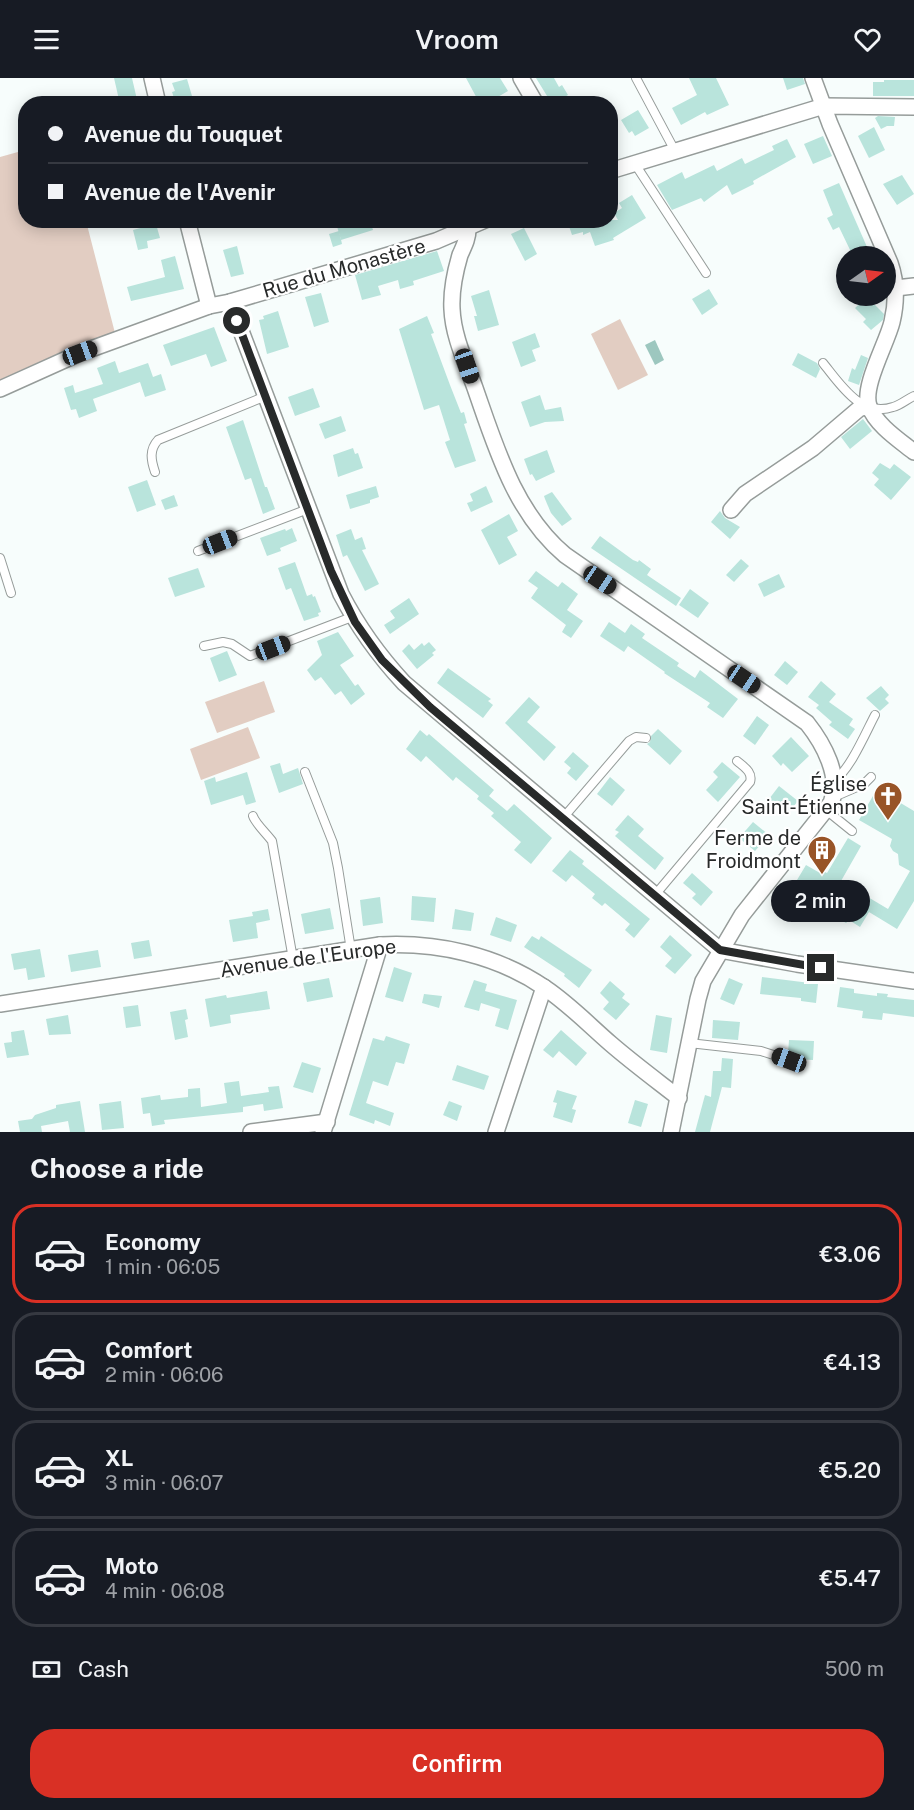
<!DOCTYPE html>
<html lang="en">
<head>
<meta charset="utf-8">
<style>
	:root { --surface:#171b24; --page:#242831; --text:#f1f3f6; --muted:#9ea1a6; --line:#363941; --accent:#d93025 }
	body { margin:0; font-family:"Public Sans",sans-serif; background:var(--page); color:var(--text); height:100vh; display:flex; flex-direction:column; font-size:22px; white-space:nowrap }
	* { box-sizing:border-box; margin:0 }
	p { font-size:20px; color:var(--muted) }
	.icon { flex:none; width:33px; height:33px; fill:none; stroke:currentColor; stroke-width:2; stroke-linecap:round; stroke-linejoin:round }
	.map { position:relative; height:1054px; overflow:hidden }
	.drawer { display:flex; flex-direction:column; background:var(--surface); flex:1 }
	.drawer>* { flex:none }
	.hud { position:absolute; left:18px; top:18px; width:600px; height:132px; border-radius:24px; box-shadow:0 3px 15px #0003; display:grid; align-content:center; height:132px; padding:0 30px; background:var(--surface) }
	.needle { width:39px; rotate:76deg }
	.tools { position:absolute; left:836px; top:168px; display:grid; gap:12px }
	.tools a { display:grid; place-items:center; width:60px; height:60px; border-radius:50%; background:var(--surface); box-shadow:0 3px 15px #0003; font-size:30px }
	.end { position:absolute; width:27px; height:27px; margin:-14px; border:8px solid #282a2a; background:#fff; box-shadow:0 0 0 3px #fff }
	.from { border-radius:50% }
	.bubble { position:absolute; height:42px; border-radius:21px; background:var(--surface); box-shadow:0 3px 15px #0003; font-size:20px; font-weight:600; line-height:42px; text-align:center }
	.car { position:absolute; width:18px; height:36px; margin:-18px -9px; border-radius:8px; box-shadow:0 0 4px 2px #0007; background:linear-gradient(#222 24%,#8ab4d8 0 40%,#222 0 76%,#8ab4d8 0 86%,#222 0) }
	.hud b { display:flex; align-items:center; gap:21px; height:57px; font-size:22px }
	.hud b+b { border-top:2px solid var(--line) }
	.hud i { width:15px; height:15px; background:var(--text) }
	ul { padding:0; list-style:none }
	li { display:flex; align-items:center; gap:18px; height:99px; margin:0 12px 9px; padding:0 18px; border:3px solid var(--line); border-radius:24px }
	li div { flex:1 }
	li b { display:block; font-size:22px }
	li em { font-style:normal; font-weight:600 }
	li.selected { border-color:var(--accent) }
	li>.icon { width:54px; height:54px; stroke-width:1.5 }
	h2 { padding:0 30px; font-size:27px; line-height:72px }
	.pay { display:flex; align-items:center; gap:15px; height:66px; padding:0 30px; font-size:22px }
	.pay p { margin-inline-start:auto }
	.button { display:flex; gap:12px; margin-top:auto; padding:12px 30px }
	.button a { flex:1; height:69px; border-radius:24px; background:var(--accent); color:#fff; font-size:24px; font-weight:600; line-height:69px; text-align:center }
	header { display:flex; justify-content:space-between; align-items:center; height:78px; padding:0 30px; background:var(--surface); font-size:27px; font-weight:600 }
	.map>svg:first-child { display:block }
</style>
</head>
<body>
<header><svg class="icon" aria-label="menu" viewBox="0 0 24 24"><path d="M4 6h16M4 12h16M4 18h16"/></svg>Vroom<svg class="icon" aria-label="heart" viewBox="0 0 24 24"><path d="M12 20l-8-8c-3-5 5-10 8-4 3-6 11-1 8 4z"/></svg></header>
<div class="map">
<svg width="914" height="1054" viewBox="0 0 914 1054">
	<rect width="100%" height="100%" fill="#f7fdfc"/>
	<!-- green -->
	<g fill="#e2cdc2">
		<path d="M25,72L26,142L86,143L115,255L0,306V79Z"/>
		<path d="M620,241L648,297L618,312L591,256Z"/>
		<path d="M264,603L275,634L217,655L205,624Z"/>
		<path d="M248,649L260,680L201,702L190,671Z"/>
	</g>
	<!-- water -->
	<path fill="#9dc7bf" d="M655,262L664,282L655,287L645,267Z"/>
	<!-- building -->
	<g fill="#b9e4dc">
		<path d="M114,0H132L138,26H120Z"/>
		<path d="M466,0H500L508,13L496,20L500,26H480Z"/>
		<path d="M536,0H554L559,9L562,7L568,17L552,26Z"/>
		<path d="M689,0H716L729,27L707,37L705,34L681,47L672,30L697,17Z"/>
		<path d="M783,0H803L805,6L787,12Z"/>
		<path d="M187,1L192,18L185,20L186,26H176L172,14L175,13L172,5Z"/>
		<path d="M884,2H914V18H873V4H884Z"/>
		<path d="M638,32L649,50L635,58L632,53L629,55L621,42Z"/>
		<path d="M878,38L895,39L894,48H887L881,51L875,40Z"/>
		<path d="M874,49L885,72L869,80L858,58Z"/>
		<path d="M823,58L832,78L813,86L804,66Z"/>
		<path d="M787,61L796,79L753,103L754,106L732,117L727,107L704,124L701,120L672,132L657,107L682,94L685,101L714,87L717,93L742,80L745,86L774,72L772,68Z"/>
		<path d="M902,97L914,116L897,127L883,106Z"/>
		<path d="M839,105L867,169L852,176L839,149L833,152L827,140L833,137L823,112Z"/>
		<path d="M632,117L646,140L613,160L614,162L595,168L590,154L583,157V154L572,157L567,142H618L614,135L622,130L619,125Z"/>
		<path d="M346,142H370L373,152L341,162L336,145Z"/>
		<path d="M156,146L160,160L147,163L148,170L138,172L133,152Z"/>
		<path d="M524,150L537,176L525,183L511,156Z"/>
		<path d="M339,153L342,166L333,169L329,156Z"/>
		<path d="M237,168L244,196L231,199L223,172Z"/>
		<path d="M437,173L444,193L413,203L414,207L400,211L398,202L378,208L381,217L362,222L355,197Z"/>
		<path d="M175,178L184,211L131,223L127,209L165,199L161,182Z"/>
		<path d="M709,211L718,226L702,237L692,221Z"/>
		<path d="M489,212L499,247L478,253L474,238H477L471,218Z"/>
		<path d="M321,215L329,244L314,249L305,219Z"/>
		<path d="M867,219L884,236L883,242L871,252L863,244L866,241L855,230Z"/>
		<path d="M278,233L289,269L267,276L259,242L264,241L263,238Z"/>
		<path d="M427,238L434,255L431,256L450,307L461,335L464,334L467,345L464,346L476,383L455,390L445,364L450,362L439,327L424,332L399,251Z"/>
		<path d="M214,249L227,283L211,289L206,276L171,288L163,267Z"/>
		<path d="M535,255L540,269L532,272L536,283L521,289L512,264Z"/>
		<path d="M798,275L817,285L820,291L816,300L792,287Z"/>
		<path d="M861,277L868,280L859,307L848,303L852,290L855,292Z"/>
		<path d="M115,283L119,295L148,285L153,299L161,296L166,312L145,319L140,304L93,321L97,333L79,340L76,331L71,332L64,310L73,307L75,315L103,306L97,290Z"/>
		<path d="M313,310L320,329L295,338L288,319Z"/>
		<path d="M540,317L545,332L561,329L564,343L545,344L530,349L521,324Z"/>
		<path d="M341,338L346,353L325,361L319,346Z"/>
		<path d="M863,341L872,353L850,371L841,359Z"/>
		<path d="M243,342L265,409H267L275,431L263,436L251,400L245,402L226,349Z"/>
		<path d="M353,370L355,376L358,375L363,390L338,399L333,377Z"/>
		<path d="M547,372L555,394L536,403L532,396L530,397L524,381Z"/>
		<path d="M880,385L890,391L894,386L911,399L891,422L874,407L879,401L872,395Z"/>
		<path d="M147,402L156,427L137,434L128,409Z"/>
		<path d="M376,408L379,419L370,422V425L350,431L346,417Z"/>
		<path d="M486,408L493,424L471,434L467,425L473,423L470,416Z"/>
		<path d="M552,414L572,441L562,448L551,435L545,421L544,418Z"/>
		<path d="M174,417L178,428L165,432L161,422Z"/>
		<path d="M720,433L725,440L740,449L730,461L711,444Z"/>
		<path d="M509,436L518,453L507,459L517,477L499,487L481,452Z"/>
		<path d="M292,450L297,463L280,470L281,473L267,478L260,460L285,451L286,453Z"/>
		<path d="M351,451L355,462L362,459L366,471L362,472L379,506L365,513L347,477L343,479L336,457Z"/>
		<path d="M600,458L633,482L638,484L639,482L651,491L647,497L681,520L676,528L591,470Z"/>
		<path d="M741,481L749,488L734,504L726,497Z"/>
		<path d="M295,484L307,518L312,516L313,519L315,518L321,534L318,535L319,538L304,543L291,510L286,512L278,490Z"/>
		<path d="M198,490L205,509L175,519L168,500Z"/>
		<path d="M536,493L558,509L562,504L578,516L567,532L583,543L571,560L562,554L566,547L531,520L538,510L528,503Z"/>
		<path d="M779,496L785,509L764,519L758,506Z"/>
		<path d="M690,511L709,525L698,540L679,527Z"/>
		<path d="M409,520L419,536L390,556L384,547L395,540L390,533Z"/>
		<path d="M609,544L625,555L631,546L645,556L642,560L679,585L677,588L695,600L700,592L738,621L723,640L707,629L710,625L664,595L665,594L628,568L624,574L600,558Z"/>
		<path d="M338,554L354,578L340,587L355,608L358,606L365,616L351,627L341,613L335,617L321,599L315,603L307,592L322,577L317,563Z"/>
		<path d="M429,564L436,572L432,575L434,577L417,591L402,573L409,566L414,572L422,565L424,568Z"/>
		<path d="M227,573L237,597L219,604L210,580Z"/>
		<path d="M785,583L798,594L787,607L774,597Z"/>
		<path d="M448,590L491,621L488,623L493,627L483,640L437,605Z"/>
		<path d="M821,603L836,616L829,624L853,641L849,647L855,651L848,661L829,647L832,644L816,630L819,627L808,619Z"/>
		<path d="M881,608L889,617L885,621L889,625L880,633L866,620Z"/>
		<path d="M529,619L540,629L527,644L556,669L544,683L505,645Z"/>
		<path d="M757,638L769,647L755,667L743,658Z"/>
		<path d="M658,651L682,673L670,687L647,666L650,664L651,658Z"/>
		<path d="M420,652L427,658L429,656L494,712L489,718L507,733L514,726L552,760L531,786L514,772L521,764L491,738L494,735L477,721L479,718L456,699L453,703L426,678L421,684L406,671Z"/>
		<path d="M791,659L809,678L792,694L783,685L781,688L772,678Z"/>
		<path d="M573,674L589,688L576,703L567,695L571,690L564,684Z"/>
		<path d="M722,684L740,699L718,724L706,712L718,699L713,694Z"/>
		<path d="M280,685L283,696L298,690L303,706L279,715L270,688Z"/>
		<path d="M247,694L256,724L246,727L243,717L211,727L204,703L215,699L216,704Z"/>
		<path d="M610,699L625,712L612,728L597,716Z"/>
		<path d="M779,708L798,723L788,735L769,721Z"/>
		<path d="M877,711L914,733V823L897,851L869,834L860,849L849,842L846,845L820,829L819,831L811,827L809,831L803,827L800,831L785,822L806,787L820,795L821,792L827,795L848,760L861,768L841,803L888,831L910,793L899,787L898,776L893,773L890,768L892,761L859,742Z"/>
		<path d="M628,737L644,751L638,758L664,780L655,792L615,758L619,754L615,752Z"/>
		<path d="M753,744L769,757L755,773L739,760Z"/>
		<path d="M570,772L584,783L582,786L650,841L634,860L625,852L630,846L605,825L602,828L592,820L595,816L572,797L566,804L552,793Z"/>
		<path d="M692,795L713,814L701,828L692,820L696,816L683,805Z"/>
		<path d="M412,818L436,820L434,844L411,842Z"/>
		<path d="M380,819L383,845L363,848L360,822Z"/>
		<path d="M330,830L334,851L305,856L301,836Z"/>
		<path d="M268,831L270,842L256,845L258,860L233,864L229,842L253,838L252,834Z"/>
		<path d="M455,831L474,835L471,853L452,851Z"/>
		<path d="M496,839L517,847L511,864L490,857Z"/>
		<path d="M670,857L692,877L675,896L665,888L672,880L660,869Z"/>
		<path d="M532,858L539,862L541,858L592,892L579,910L564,898L565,896L524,869Z"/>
		<path d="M149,862L152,878L134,881L131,865Z"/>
		<path d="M40,871L45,899L28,902L26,890L14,892L11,876Z"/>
		<path d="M98,872L101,889L71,894L68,877Z"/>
		<path d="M394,889L412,895L403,924L385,919Z"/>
		<path d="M762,899L818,906L816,925L801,923V920L760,916Z"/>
		<path d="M329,900L333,919L307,924L303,905Z"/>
		<path d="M729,900L743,906L734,927L720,921Z"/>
		<path d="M474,902L487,906L485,913L517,922L508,952L495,948L500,931L481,925L479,933L464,929Z"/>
		<path d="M610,903L625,916L622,920L630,926L616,942L603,931L609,924L600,915Z"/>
		<path d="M840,909L854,911V915L877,918V915L888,916L887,919L914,922V939L883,935L882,942L862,940L863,933L837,929Z"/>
		<path d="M267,913L270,931L230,937L231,945L210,949L205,921L226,917L227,920Z"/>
		<path d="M424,916L442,918L439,930L422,925Z"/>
		<path d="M138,927L141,948L126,950L123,929Z"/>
		<path d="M186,931L188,941L185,942L188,959L175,962L170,934Z"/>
		<path d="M68,937L71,956L49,957L46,941Z"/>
		<path d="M656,937L672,940L667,975L650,972Z"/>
		<path d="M713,942L740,944L738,962L712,960Z"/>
		<path d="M24,952L29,977L7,980L4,965L12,964L11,954Z"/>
		<path d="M561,952L587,975L576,988L559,973L553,980L543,972Z"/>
		<path d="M386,958L410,966L404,986L396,984L388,1008L373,1003L366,1025L394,1035L390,1048L375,1042L374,1046L349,1037L373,960L384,963Z"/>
		<path d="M789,962L814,963L813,982L795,981L788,975Z"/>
		<path d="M722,980L733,981L731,1010L722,1009L710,1054H695L705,1017L711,1019L713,993H721Z"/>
		<path d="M302,984L321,990L313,1015L293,1009Z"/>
		<path d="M457,987L489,998L484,1012L452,1002Z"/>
		<path d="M239,1003L241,1018L269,1014L268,1009L279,1008L283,1030L264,1033L263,1026L243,1029V1034L164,1042L165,1046L152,1048L150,1035L143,1036L141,1020L160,1017L161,1022L188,1019V1011L200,1010L201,1029L227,1025L224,1005Z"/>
		<path d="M557,1012L577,1018L572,1031L576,1032L572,1045L553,1039L557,1025L553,1024Z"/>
		<path d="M635,1022L648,1026L641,1049L628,1045Z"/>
		<path d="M80,1023L85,1054H70L68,1043L41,1048L42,1054H20L18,1043L32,1041L35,1037L56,1030V1027Z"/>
		<path d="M121,1023L124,1050L102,1052L99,1026Z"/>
		<path d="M449,1023L462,1028L457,1043L443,1037Z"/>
	</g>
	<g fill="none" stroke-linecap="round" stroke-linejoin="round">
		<!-- service casing -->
		<g stroke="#969c9a" stroke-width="10">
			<g id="service">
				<path d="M636,0L675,73"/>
				<path d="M635,86L706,195"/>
				<path d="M823,285C840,306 861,340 893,329C901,327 907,321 914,318"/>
				<path d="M155,394C151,382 149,372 158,362L266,318"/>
				<path d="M198,473L308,431"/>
				<path d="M0,480L11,515"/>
				<path d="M204,568L223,564L232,566L250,578L352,539"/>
				<path d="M305,694L333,765L338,790L351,872"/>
				<path d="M834,702C849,694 866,654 875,637"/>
				<path d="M834,719L864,706L871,699"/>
				<path d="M826,732L852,753"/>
				<path d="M253,738C255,745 267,756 272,763L293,881"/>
				<path d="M563,740L629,663L636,659L646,660"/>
				<path d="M655,817L750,704C753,694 744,689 737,683"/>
				<path d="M689,965L761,973L789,982"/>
			</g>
		</g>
		<!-- minor casing -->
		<g stroke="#969c9a" stroke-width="18">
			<g id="minor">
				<path d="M152,0L158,26"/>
				<path d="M521,0L536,26"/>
				<path d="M813,0L830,46L890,185C897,205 897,223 892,244C887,265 862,308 869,328C876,347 899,362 914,374"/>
				<path d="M610,93L824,28L914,29"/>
				<path d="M187,142L209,228"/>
				<path d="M468,151C468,161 464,168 460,177C455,194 451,213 452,231C453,258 466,285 475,310C496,370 515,435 565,477L807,645C823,665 842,699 831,725L742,837L703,903L698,921L671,1054"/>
				<path d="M896,210L914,208"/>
				<path d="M230,224L341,516C358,549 379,578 404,605L720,872L797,886L914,903"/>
				<path d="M0,311L80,275L209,228L230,224L436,163L485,142"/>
				<path d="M731,432L745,416L813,370L860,330L869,329"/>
				<path d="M0,926L380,867C437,864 497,877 545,910C569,926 589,947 611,966C633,985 656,1002 679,1020"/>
				<path d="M251,1054L327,1044"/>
				<path d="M323,1054L380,867"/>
				<path d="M496,1054L544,909"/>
			</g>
		</g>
		<!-- service -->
		<use href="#service" stroke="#fff" stroke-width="8"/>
		<!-- minor -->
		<use href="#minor" stroke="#fff" stroke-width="15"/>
	</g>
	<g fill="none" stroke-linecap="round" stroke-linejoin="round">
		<!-- route -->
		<path stroke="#282a2a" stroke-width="8" d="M237,243L331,493L355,544L382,582L430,629L720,872L821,890"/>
	</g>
	<!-- icons -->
	<defs>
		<g id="church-pin" transform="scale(1.5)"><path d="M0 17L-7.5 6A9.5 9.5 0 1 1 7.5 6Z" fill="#985427" stroke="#fff"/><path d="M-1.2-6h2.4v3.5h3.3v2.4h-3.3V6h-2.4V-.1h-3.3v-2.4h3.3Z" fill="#fff"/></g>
		<g id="building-pin" transform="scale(1.5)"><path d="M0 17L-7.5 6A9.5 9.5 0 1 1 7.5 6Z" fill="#985427" stroke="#fff"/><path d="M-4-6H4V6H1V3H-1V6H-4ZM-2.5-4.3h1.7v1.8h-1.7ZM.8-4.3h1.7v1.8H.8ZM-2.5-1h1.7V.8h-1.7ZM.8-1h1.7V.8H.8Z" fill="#fff"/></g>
	</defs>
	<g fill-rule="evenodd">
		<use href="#church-pin" x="888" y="718"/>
		<use href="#building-pin" x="822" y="772"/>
	</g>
	<g text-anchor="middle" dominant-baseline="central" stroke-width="4.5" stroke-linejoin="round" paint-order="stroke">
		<!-- street labels -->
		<g font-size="20" fill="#282a2a" stroke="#fff">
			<text transform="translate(344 190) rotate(-16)">Rue du Monastère</text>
			<text transform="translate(308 880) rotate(-8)">Avenue de l'Europe</text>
		</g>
		<!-- poi labels -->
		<g font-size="20" fill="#282a2a" stroke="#fff" text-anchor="end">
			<text x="867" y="706">Église<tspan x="867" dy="23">Saint-Étienne</tspan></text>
			<text x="801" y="760">Ferme de<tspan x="801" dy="23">Froidmont</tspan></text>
		</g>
	</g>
</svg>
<div class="tools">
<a><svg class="needle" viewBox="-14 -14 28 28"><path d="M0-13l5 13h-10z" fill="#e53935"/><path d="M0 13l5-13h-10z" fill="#9ea1a6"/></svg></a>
</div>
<i class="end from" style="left:237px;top:243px"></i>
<i class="end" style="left:821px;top:890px"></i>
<div class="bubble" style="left:771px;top:802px;width:99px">2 min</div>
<i class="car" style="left:80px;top:275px;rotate:70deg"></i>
<i class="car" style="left:467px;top:288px;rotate:161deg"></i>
<i class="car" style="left:220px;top:464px;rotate:69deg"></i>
<i class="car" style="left:600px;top:502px;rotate:124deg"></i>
<i class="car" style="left:273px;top:570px;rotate:69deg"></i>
<i class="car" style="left:744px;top:601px;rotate:124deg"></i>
<i class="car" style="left:789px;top:982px;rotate:290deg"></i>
<div class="hud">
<b><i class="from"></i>Avenue du Touquet</b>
<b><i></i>Avenue de l'Avenir</b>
</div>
</div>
<section class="drawer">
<h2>Choose a ride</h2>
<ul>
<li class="selected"><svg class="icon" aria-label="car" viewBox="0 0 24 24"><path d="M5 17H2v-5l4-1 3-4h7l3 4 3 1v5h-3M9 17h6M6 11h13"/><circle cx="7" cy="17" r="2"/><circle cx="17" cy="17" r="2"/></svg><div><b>Economy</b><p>1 min · 06:05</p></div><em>€3.06</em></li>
<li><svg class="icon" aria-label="car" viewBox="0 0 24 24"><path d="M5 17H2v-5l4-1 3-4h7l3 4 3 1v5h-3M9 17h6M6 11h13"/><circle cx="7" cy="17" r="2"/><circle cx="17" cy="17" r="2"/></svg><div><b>Comfort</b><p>2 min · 06:06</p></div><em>€4.13</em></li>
<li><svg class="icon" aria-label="car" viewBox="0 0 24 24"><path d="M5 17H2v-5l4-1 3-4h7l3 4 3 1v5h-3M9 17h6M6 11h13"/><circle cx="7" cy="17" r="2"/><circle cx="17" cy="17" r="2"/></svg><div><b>XL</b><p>3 min · 06:07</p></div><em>€5.20</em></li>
<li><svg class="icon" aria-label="car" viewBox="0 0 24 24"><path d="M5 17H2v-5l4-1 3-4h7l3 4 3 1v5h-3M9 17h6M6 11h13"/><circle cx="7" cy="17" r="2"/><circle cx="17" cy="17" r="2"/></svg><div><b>Moto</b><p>4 min · 06:08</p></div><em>€5.47</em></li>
</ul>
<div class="pay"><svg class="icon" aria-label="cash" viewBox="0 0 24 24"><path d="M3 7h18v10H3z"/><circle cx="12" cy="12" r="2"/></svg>Cash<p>500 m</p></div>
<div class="button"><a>Confirm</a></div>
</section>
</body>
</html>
